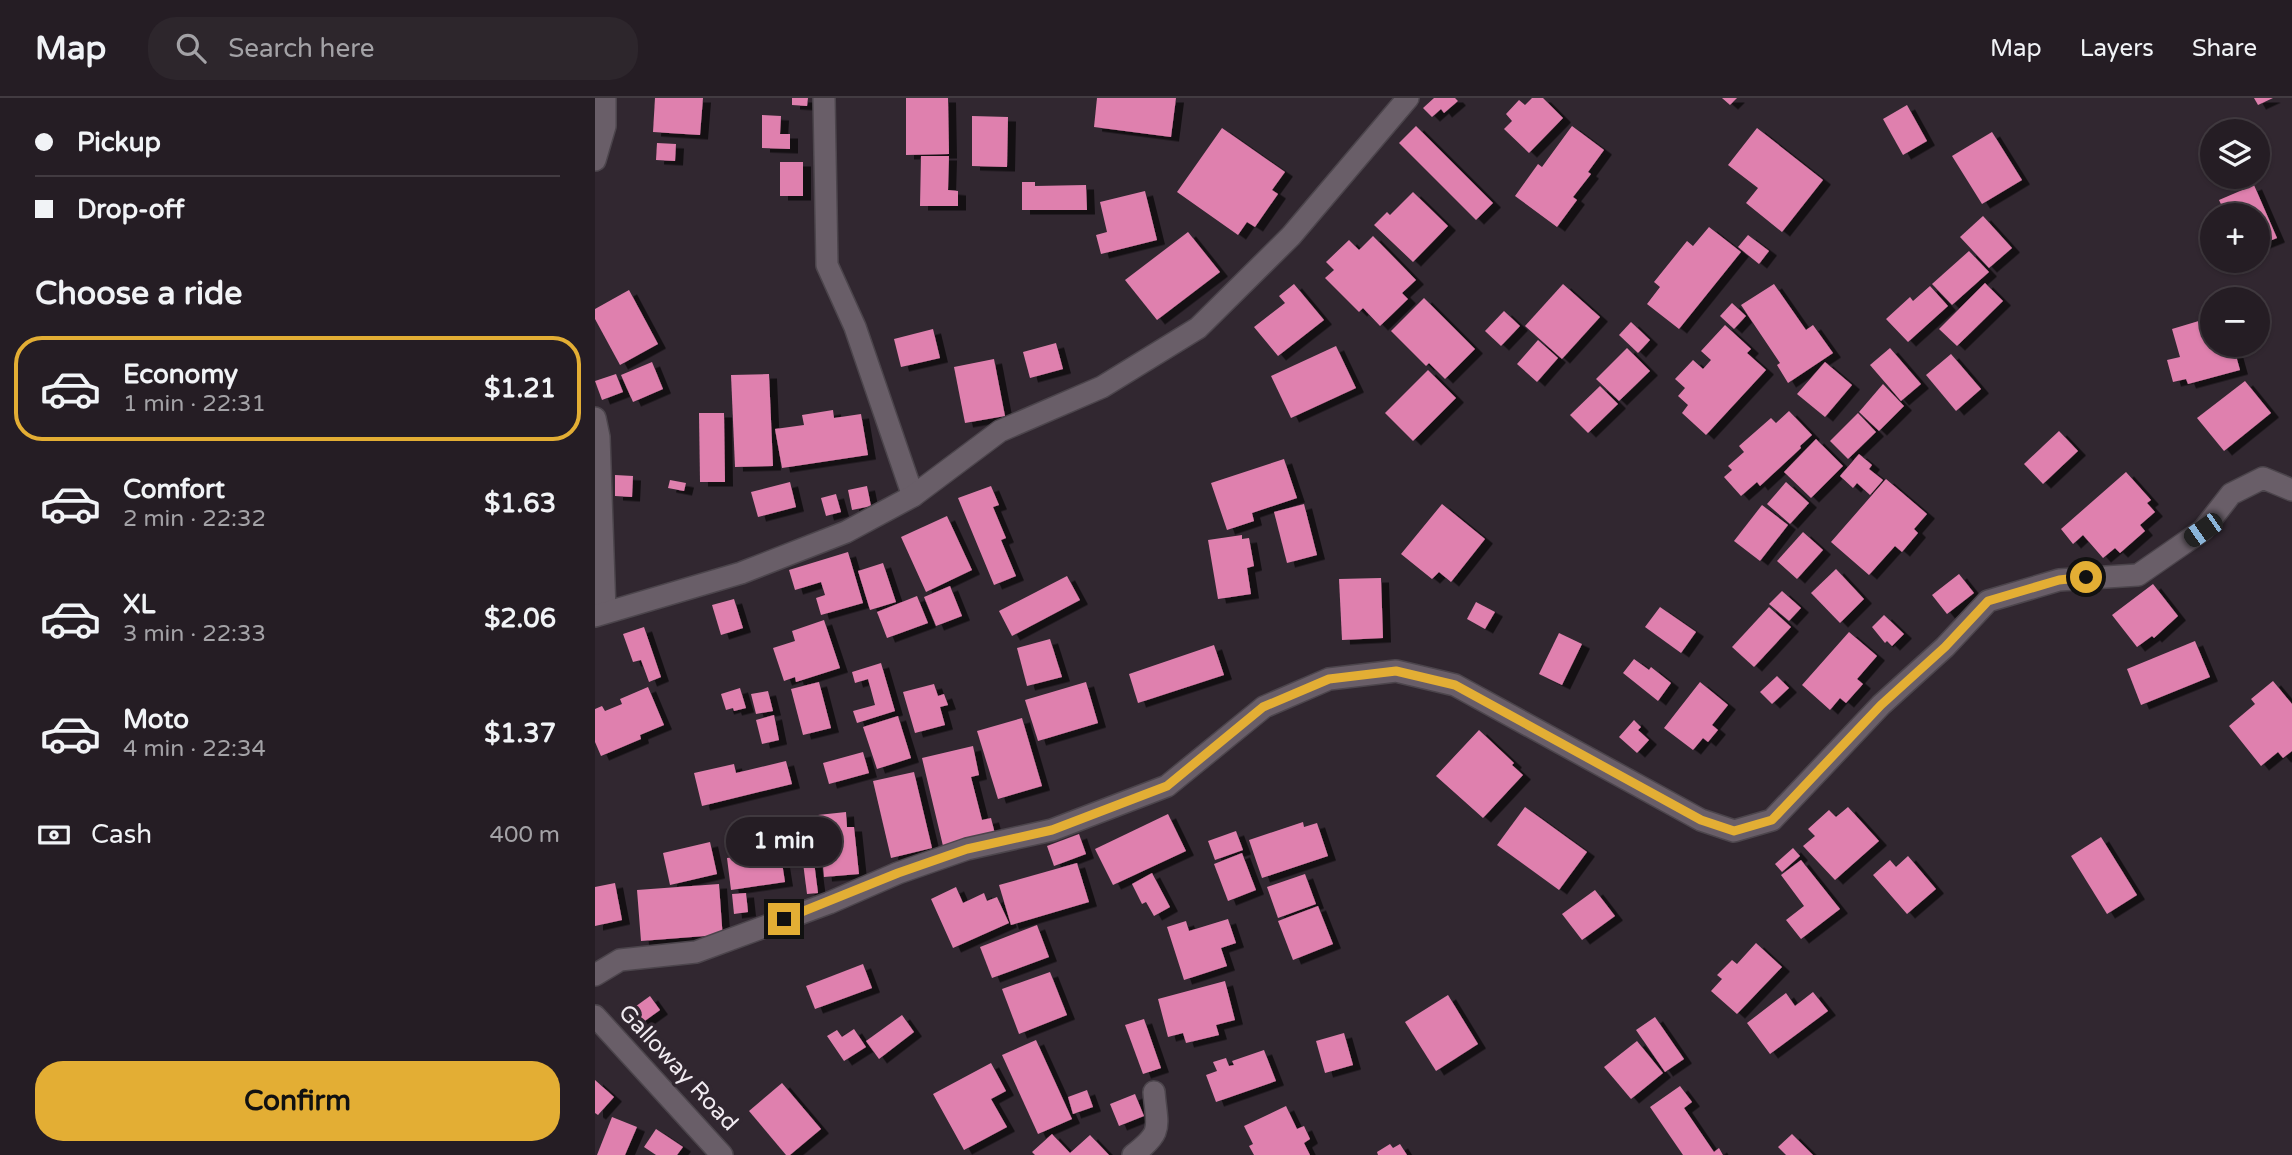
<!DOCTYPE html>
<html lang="en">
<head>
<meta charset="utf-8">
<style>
	:root { --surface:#251d24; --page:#2d262c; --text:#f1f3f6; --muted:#a3a2a6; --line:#423b41; --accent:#e3ae34 }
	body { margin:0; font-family:"Varela Round",sans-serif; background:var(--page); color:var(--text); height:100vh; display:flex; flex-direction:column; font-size:26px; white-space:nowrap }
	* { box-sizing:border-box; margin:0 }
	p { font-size:23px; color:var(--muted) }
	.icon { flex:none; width:38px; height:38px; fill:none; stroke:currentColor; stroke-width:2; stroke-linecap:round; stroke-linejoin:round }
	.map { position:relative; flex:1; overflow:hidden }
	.sheet { display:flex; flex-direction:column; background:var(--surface); width:595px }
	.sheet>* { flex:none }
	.banner { display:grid; align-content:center; height:154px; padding:0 35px; background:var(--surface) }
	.buttons { position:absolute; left:1605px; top:21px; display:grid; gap:14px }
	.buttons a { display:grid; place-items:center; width:70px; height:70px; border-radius:50%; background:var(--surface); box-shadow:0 2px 5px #0004,0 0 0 2px var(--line); font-size:35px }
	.end { position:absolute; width:32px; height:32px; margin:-16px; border:9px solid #e3ae34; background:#111; box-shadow:0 0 0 4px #111 }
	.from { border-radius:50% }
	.bubble { position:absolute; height:49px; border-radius:24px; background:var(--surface); box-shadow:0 2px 5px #0004,0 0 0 2px var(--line); font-size:23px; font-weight:700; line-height:49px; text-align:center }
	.car { position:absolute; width:21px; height:42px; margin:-21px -10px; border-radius:9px; box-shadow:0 0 5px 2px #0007; background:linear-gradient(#222 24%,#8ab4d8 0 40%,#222 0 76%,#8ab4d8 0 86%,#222 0) }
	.banner b { display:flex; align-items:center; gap:24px; height:66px; font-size:26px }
	.banner b+b { border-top:2px solid var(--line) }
	.banner i { width:18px; height:18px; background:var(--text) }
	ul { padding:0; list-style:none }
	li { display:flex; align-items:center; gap:21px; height:105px; margin:0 14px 10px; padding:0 21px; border:4px solid transparent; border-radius:28px }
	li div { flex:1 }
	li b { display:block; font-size:26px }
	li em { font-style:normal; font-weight:700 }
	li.selected { border-color:var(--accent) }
	li>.icon { width:63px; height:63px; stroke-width:1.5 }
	h2 { padding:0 35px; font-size:32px; line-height:84px }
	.pay { display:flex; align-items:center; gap:18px; height:77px; padding:0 35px; font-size:26px }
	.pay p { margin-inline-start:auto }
	.button { display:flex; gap:14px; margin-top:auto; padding:14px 35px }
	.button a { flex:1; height:80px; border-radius:28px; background:var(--accent); color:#111; font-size:28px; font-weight:700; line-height:80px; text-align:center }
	header { display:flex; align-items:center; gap:42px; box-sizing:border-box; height:98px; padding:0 35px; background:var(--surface); border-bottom:2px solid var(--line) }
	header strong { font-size:33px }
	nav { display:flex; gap:38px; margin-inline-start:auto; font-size:24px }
	.search { width:490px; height:63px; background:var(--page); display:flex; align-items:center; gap:18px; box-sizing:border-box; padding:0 24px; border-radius:28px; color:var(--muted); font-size:26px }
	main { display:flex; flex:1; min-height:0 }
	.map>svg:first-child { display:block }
</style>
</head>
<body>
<header>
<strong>Map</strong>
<div class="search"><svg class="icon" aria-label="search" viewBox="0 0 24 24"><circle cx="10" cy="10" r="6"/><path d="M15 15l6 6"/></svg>Search here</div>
<nav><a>Map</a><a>Layers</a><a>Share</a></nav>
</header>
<main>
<section class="sheet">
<div class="banner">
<b><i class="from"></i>Pickup</b>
<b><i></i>Drop-off</b>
</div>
<h2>Choose a ride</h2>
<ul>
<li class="selected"><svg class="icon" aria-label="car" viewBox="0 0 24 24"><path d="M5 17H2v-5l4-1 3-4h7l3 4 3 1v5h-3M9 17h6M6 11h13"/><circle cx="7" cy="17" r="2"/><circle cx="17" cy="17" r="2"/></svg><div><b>Economy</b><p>1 min · 22:31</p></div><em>$1.21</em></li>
<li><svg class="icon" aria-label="car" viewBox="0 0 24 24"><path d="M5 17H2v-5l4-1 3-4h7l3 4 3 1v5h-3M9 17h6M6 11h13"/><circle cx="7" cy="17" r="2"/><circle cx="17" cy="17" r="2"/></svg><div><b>Comfort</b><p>2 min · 22:32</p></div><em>$1.63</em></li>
<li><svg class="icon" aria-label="car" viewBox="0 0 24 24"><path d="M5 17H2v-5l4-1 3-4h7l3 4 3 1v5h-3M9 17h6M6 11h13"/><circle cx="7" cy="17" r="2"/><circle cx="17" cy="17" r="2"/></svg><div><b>XL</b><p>3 min · 22:33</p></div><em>$2.06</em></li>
<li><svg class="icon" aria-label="car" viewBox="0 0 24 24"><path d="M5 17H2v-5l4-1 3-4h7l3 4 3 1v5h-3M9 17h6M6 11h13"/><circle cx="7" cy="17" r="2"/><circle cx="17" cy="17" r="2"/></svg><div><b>Moto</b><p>4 min · 22:34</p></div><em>$1.37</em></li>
</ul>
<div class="pay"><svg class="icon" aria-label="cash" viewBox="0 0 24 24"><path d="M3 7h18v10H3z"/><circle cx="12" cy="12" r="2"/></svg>Cash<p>400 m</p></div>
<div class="button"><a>Confirm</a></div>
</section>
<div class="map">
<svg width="1697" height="1057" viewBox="0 0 1697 1057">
	<defs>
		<filter id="shadow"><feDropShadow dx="8" dy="4.5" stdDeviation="0" flood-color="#0009"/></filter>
	</defs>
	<rect width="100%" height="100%" fill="#312730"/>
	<!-- building -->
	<g fill="#df80ae" filter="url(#shadow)">
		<path d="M60,0H108L105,37L58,34Z"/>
		<path d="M197,0H213L212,8L197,7Z"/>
		<path d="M311,0H353L354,56L311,57Z"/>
		<path d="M502,0H581L576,39L499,29Z"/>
		<path d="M839,0H860L863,3L849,15L846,11L837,19L828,10Z"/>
		<path d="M937,0H948L968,20L934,55L909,31L917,23L911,16L924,2L930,7Z"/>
		<path d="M1127,0H1142L1135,7Z"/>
		<path d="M1659,0H1678L1663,7Z"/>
		<path d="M1312,7L1332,43L1308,57L1288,21Z"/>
		<path d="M167,17L186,18L185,36H195V51L167,50Z"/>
		<path d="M377,18L413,19L412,69L377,68Z"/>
		<path d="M821,28L898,105L881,122L804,45Z"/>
		<path d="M977,28L1009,52L993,74L996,76L978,99L982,102L962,129L920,98L943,66L947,69Z"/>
		<path d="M627,30L690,74L677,92L683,96L660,129L652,124L643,137L582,94Z"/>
		<path d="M1162,30L1228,82L1187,134L1151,105L1163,90L1133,67Z"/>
		<path d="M1397,34L1427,82L1387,106L1357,58Z"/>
		<path d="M62,45L81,46L80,63L61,62Z"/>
		<path d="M326,58H354L353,92L363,93V108H325Z"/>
		<rect x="185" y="64" width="23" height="34"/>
		<path d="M427,84H440V88L491,87L492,112H427Z"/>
		<path d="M1659,87L1682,140L1662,148V117H1631L1624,102Z"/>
		<path d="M550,93L562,142L506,156L501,137L512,134L505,104Z"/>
		<path d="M818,94L853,128L818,164L779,127L792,114L795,117Z"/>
		<path d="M1388,118L1417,150L1394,170L1365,139Z"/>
		<path d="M1114,129L1146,154L1084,231L1052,206L1065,189L1059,184L1092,143L1098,148Z"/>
		<path d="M593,134L625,174L562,222L530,182Z"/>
		<path d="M1153,137L1174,153L1164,166L1143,149Z"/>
		<path d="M778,138L821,182L807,195L813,201L785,228L768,210L764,214L730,180L739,172L731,164L754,142L764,152Z"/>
		<path d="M1374,153L1394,174L1357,207L1337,186Z"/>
		<path d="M1390,185L1408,203L1362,248L1344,231Z"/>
		<path d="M699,186L729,222L683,258L659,229L690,205L684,198Z"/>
		<path d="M968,186L1005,219L967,261L930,228Z"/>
		<path d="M1179,186L1211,232L1218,227L1238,255L1193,285L1182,267L1185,265L1146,207Z"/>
		<path d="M1335,188L1353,208L1313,244L1291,221L1315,199L1318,203Z"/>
		<path d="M34,192L63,246L25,267L0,221V211Z"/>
		<path d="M829,200L880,251L850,281L834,265L831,268L796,233Z"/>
		<path d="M1137,205L1151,218L1139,231L1125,218Z"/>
		<path d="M909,213L925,228L906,248L890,233Z"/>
		<path d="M1617,219V247H1638L1645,272L1593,286L1591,281L1578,284L1572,262L1585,259L1577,231Z"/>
		<path d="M1036,224L1055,242L1043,255L1024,237Z"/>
		<path d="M1130,227L1156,251L1152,255L1171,272L1111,337L1087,315L1093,307L1083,298L1090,290L1080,281L1098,262L1108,271L1116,262L1106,253Z"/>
		<path d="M338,231L345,260L306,269L299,241Z"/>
		<path d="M943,242L963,260L942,284L922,266Z"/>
		<path d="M461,245L468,271L435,280L428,254Z"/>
		<path d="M741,248L761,290L696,320L676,278Z"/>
		<path d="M1032,250L1055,273L1024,303L1001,281Z"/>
		<path d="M1295,250L1326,286L1306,303L1275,267Z"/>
		<path d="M1356,256L1386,291L1361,313L1331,277Z"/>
		<path d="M399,261L410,318L370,325L359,269Z"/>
		<path d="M57,264L68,291L38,304L26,277Z"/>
		<path d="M1230,264L1257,287L1230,319L1202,296Z"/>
		<path d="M833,272L861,300L818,343L790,315Z"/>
		<path d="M21,276L28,294L7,302L0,283Z"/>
		<path d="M174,276L178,368L140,369L136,277Z"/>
		<path d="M1650,283L1676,315L1629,353L1602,320Z"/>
		<path d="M1288,286L1309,308L1284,333L1264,314Z"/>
		<path d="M1005,288L1023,306L993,335L975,317Z"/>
		<path d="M238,312L239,320L266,316L273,357L187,370L180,331L209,327L207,317Z"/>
		<path d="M1194,313L1217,337L1205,348L1206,350L1165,388L1162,384L1146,398L1129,379L1137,372L1133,368L1149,354L1144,348L1176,320L1181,325Z"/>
		<path d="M104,315H129L130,384H105Z"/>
		<path d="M1263,315L1281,334L1253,361L1235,343Z"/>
		<path d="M1464,333L1483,353L1448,386L1429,366Z"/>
		<path d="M1221,341L1248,368L1216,400L1189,374Z"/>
		<path d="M1264,356L1277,367L1274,371L1288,382L1275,397L1262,385L1258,390L1245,378Z"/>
		<path d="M689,361L702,400L657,415L659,423L632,432L616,385Z"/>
		<path d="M1531,374L1556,402L1552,405L1560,414L1545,427L1550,433L1525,455L1520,450L1508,460L1488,437L1478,446L1466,431Z"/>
		<path d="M20,377L38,378L37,399L20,398Z"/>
		<path d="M1291,381L1332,416L1319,431L1323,435L1307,454L1300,448L1274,477L1236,444Z"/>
		<path d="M75,382L91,385L89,393L73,390Z"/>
		<path d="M195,384L201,409L163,419L156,394Z"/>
		<path d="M1191,384L1214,405L1195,426L1172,406Z"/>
		<path d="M272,388L276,408L257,412L253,392Z"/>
		<path d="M396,388L404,407L398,409L411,440L406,442L421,478L399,487L363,400Z"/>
		<path d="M241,396L246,414L231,418L226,400Z"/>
		<path d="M709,406L722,457L692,465L679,414Z"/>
		<path d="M847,406L890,441L856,484L844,474L837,481L806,456Z"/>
		<path d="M1167,407L1193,427L1165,463L1139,443Z"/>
		<path d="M352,418L377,472L331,494L306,439Z"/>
		<path d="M1208,434L1228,452L1202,481L1182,463Z"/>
		<path d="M647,437V441L654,440L659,468L652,470L656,496L623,501L613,442Z"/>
		<path d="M253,454L268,505L226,517L221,500L230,497L226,484L200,492L194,472Z"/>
		<path d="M288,465L301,504L275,512L263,473Z"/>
		<path d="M1241,471L1269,501L1245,525L1216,495Z"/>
		<path d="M1364,476L1379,495L1352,516L1337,497Z"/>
		<path d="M472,478L485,502L417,538L404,513Z"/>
		<path d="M786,480L788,540L747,542L744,481Z"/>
		<path d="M1558,486L1583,518L1559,540L1557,538L1542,549L1517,517Z"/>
		<path d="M355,488L367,518L341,528L329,499Z"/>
		<path d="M1187,493L1206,510L1194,523L1174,506Z"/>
		<path d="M322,498L333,525L292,540L282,514Z"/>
		<path d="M139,501L148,530L126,537L117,507Z"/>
		<path d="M881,504L900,514L890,531L872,521Z"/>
		<path d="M1065,509L1101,534L1086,555L1050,529Z"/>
		<path d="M1174,509L1196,529L1159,569L1137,549Z"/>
		<path d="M1289,517L1309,536L1297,548L1292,543L1290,545L1277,529Z"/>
		<path d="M229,522L245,570L201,584L200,579L189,583L178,550L200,543L197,533Z"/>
		<path d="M49,529L66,579L54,584L46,562L38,564L28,536Z"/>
		<path d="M1254,534L1282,558L1262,581L1268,586L1251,605L1245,600L1235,612L1207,587Z"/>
		<path d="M964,535L987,546L967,587L944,576Z"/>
		<path d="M455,541L467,579L432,588L422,550Z"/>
		<path d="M1600,543L1615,579L1546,607L1532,571Z"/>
		<path d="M619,547L629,577L543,605L534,576Z"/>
		<path d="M1039,561L1054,572L1056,569L1076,585L1063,603L1028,575Z"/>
		<path d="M286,565L300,613L262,625L258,613L280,607L273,581L260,585L257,574Z"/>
		<path d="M1182,578L1194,590L1177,606L1165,594Z"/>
		<path d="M1678,583L1697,606V653L1688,660L1683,654L1666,668L1634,628L1660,606L1656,601Z"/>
		<path d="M224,584L236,630L208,637L196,591Z"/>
		<path d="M491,584L503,625L443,643L430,602Z"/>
		<path d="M1105,584L1133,607L1117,627L1123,632L1113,644L1108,640L1098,652L1069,630Z"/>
		<path d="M339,586L343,598L349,596L353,607L345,609L350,627L320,635L308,594Z"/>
		<path d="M53,589L69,627L45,637L46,641L6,658L0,644V611L7,608L10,613L27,606L25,601Z"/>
		<path d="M145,590L151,610L139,613L138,610L131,612L126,596Z"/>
		<path d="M173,593L178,613L161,616L156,596Z"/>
		<path d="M179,617L184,642L167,646L161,622Z"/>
		<path d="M303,618L316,660L282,671L268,629Z"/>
		<path d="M427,620L447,688L403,701L382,633Z"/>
		<path d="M1039,622L1046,629L1043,632L1054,642L1042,655L1024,639Z"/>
		<path d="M884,632L919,665L917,667L928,677L888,720L841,678Z"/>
		<path d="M378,648L384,677L376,679L387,722L396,720L400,736L348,748L327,660Z"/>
		<path d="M268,654L274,675L234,686L228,665Z"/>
		<path d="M191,663L197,686L107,708L99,675L139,666L141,675Z"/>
		<path d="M319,674L337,750L296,760L278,683Z"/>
		<path d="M930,709L992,754L964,792L902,747Z"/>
		<path d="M1253,709L1284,743L1240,782L1208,748L1220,738L1213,731L1234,712L1241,719Z"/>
		<path d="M251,714L252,729H259L264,776L229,779L223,717Z"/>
		<path d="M573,716L591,753L518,787L500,751Z"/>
		<path d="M708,724L709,729L722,725L733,758L667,780L654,742Z"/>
		<path d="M641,733L648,752L620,762L613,743Z"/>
		<path d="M484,736L491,756L459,768L452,748Z"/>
		<path d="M1506,739L1542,797L1512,816L1476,758Z"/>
		<path d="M115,744L122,776L75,787L68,755Z"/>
		<path d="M1198,750L1205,758L1187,774L1180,766Z"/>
		<path d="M185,752L190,784L136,792L132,760Z"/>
		<path d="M647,755L661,792L633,803L619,766Z"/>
		<path d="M218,756L223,795L212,796L207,757Z"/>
		<path d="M1313,758L1341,791L1312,816L1278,777L1295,762L1301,769Z"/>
		<path d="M1206,762L1245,811L1206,841L1191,822L1209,808L1186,777Z"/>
		<path d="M482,765L494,804L416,827L404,787Z"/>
		<path d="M557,775L575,809L559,818L551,804L547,806L537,786Z"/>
		<path d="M710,776L721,806L683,820L672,789Z"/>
		<path d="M20,785L27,822L0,828V789Z"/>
		<path d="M124,786L128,842L110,844V838L46,843L42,792Z"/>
		<path d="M361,789L368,805L389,795L392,803L402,799L414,825L358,850L336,801Z"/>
		<path d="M1000,792L1020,818L987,842L967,816Z"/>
		<path d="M151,795L153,814L139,816L137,796Z"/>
		<path d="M723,808L738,846L698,862L683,823Z"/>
		<path d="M633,821L641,845L626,850L632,868L589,882L572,829L591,823L594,833Z"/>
		<path d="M442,827L454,859L397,880L385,849Z"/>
		<path d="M1161,845L1187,869L1142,916L1116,893L1127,881L1122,877L1137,862L1142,866Z"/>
		<path d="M268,866L277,890L220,911L211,888Z"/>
		<path d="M455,874L472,917L424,936L407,891Z"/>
		<path d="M630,883L640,922L621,927L624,937L591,945L588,935L573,939L563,901Z"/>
		<path d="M1218,894L1233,913L1175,956L1152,925L1191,895L1200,908Z"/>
		<path d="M853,897L883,946L841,973L810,924Z"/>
		<path d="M55,898L65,912L47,925L37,911Z"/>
		<path d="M307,917L319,934L284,961L271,943Z"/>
		<path d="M1060,919L1089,961L1070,974L1041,932Z"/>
		<path d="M549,921L566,970L548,976L530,927Z"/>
		<path d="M259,931L271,949L249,963L232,938L242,932L247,939Z"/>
		<path d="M749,935L758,967L730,975L721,943Z"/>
		<path d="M441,942L477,1021L443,1036L407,957Z"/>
		<path d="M1042,943L1068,975L1036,1001L1009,969Z"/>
		<path d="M669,952L681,983L621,1004L611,977L622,973L618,964L631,960L634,968L639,967L637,963Z"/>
		<path d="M396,965L411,993L396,1001L412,1029L369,1052L338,996Z"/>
		<path d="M0,982L19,999L3,1017L0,1015Z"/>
		<path d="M187,985L226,1031L195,1057H191L154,1013Z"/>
		<path d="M1085,988L1097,1004L1089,1010L1119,1054L1124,1050L1128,1057H1088L1055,1009Z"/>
		<path d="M492,992L498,1009L478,1016L473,999Z"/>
		<path d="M540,996L549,1018L524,1028L515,1006Z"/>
		<path d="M691,1008L702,1031L709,1028L715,1041L709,1045L715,1057H659L654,1048L658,1046L649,1028Z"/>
		<path d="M17,1019L42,1029L30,1057H2Z"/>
		<path d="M61,1031L88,1049L82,1057H61L49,1049Z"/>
		<path d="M457,1036L475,1055L495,1037L514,1057H440L437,1054Z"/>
		<path d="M1197,1036L1218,1057H1191L1183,1049Z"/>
		<path d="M795,1046L798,1050L805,1046L812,1057H783L782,1054Z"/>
	</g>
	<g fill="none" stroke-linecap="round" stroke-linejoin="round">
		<!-- minor casing -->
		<g stroke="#4c454c" stroke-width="24">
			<g id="minor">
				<path d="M229,0L232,167L260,229L318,398"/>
				<path d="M0,62L10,28V0"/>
				<path d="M0,320L4,339L10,514"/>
				<path d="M0,518L146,475L251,434L318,398L405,333L507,289L603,230L696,138L813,0"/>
				<path d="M0,877L25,862L101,854L234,805L303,775L372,751L457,732L572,688L669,609L734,581L801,573L860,587L1106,722L1139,733L1177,722L1286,607L1350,549L1393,503L1464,482L1543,477L1608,432L1636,396L1668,380L1697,392"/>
				<path d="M0,918L127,1057"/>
				<path d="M538,1057C569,1033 562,1030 559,994"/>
			</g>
		</g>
		<!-- minor -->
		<use href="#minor" stroke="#695e68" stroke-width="21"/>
	</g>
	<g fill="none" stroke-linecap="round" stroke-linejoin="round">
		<!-- route -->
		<path stroke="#e3ae34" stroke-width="9" d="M189,821L303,775L372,751L457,732L572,688L668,609L734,581L801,573L860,587L1106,722L1139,733L1177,722L1286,607L1350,549L1393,503L1464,482L1491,479"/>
	</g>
	<g text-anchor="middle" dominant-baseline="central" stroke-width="7" stroke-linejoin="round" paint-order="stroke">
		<!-- street labels -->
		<g font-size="23" fill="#f1ebf1" stroke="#312730">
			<text transform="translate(83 970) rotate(47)">Galloway Road</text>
		</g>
	</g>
</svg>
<div class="buttons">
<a><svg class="icon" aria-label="layers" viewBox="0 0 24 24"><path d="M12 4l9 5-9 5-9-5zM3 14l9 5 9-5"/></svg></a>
<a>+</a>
<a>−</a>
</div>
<i class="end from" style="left:1491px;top:479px"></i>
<i class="end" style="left:189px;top:821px"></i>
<div class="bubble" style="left:131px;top:719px;width:116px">1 min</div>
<i class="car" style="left:1608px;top:432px;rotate:235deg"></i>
</div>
</main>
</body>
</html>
